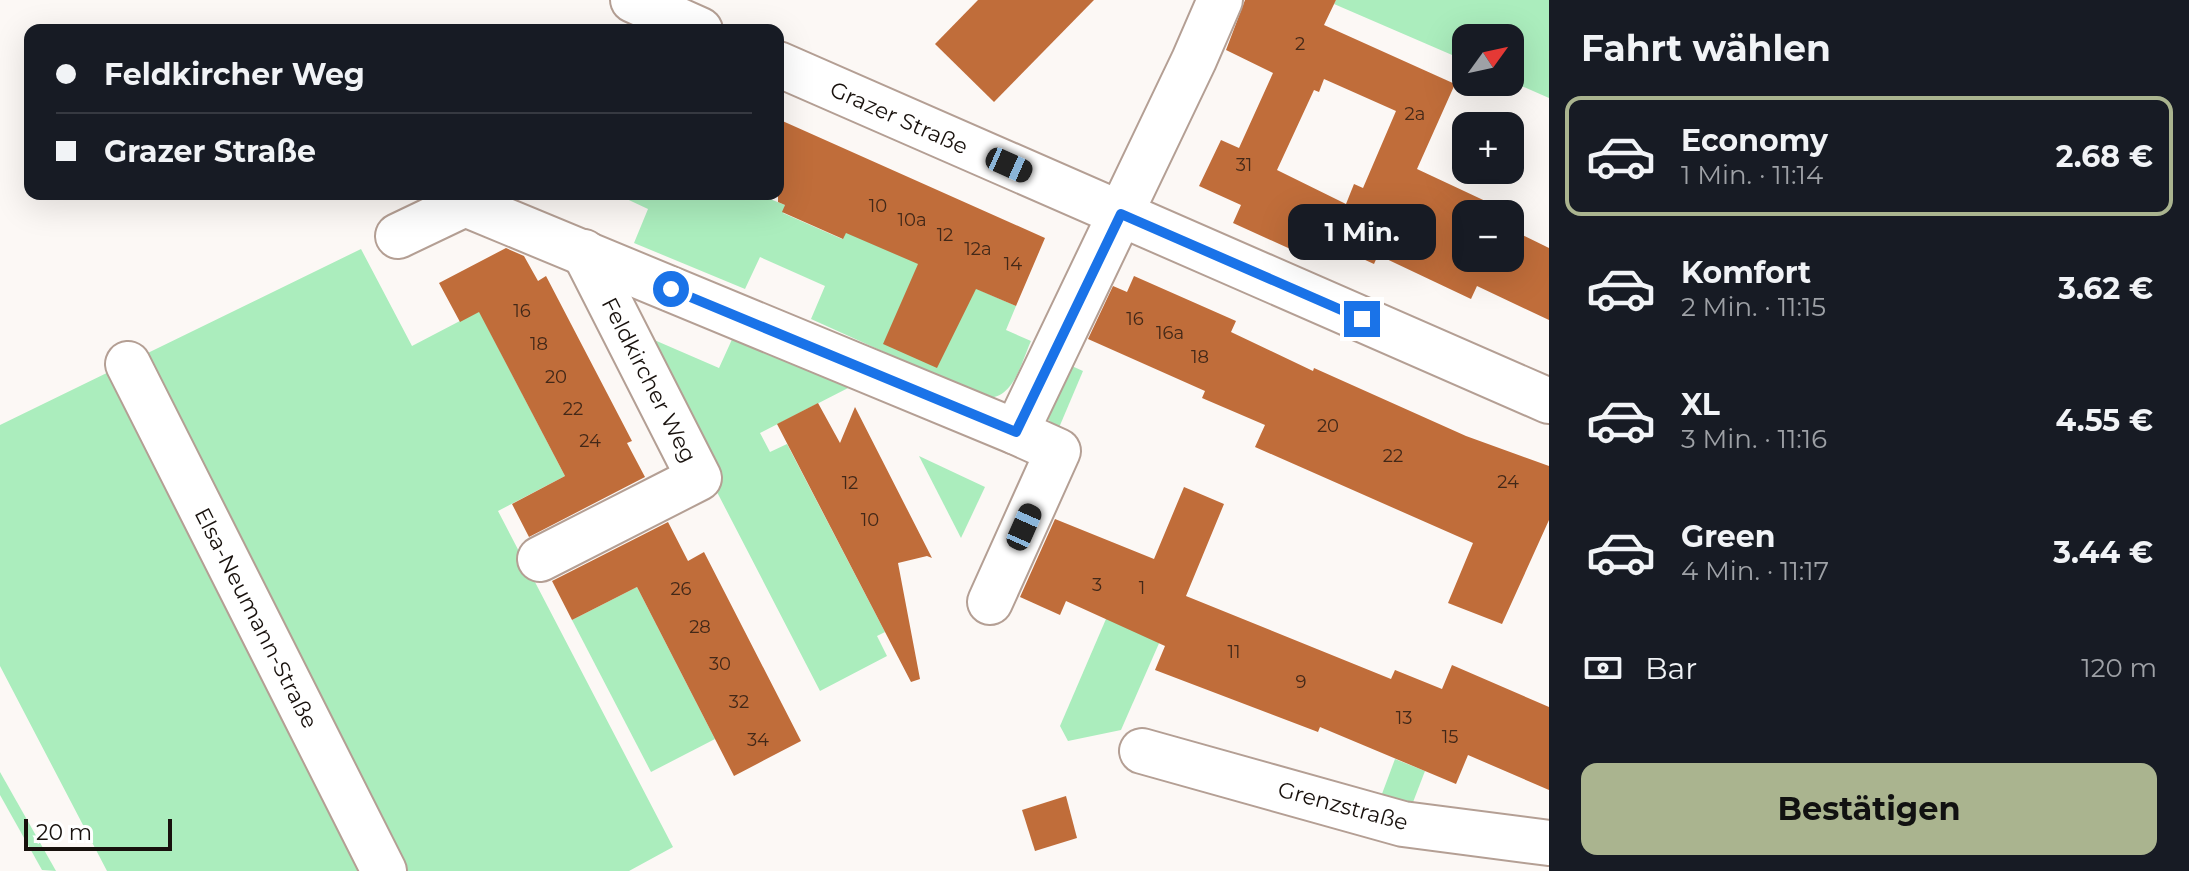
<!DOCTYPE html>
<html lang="de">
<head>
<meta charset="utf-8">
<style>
	:root { --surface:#171b24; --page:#242831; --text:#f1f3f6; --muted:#9ea1a6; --line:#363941; --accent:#aab48f }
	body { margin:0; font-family:Montserrat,sans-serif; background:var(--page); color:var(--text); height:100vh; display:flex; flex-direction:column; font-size:30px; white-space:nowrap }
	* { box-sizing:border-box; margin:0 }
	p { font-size:26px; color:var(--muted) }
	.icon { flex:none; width:44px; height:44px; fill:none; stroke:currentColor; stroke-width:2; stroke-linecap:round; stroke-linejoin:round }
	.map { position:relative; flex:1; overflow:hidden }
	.panel { display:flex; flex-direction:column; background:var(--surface); width:640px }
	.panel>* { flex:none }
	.hud { position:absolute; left:24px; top:24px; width:760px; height:176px; border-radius:16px; box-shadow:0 8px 32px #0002; display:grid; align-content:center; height:176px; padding:0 32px; background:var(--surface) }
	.needle { width:52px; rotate:57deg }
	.buttons { position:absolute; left:1452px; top:24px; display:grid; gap:16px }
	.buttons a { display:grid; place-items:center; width:72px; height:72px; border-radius:16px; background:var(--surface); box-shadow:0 8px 32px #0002; font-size:40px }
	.scale { position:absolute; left:24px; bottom:20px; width:148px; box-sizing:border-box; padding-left:8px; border:4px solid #18110d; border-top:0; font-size:22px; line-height:28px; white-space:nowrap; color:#18110d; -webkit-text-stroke:6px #fff; paint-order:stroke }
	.end { position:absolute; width:36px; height:36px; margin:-18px; border:10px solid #1a73e8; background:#fff; box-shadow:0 0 0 4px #fff }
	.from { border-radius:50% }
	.bubble { position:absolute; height:56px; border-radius:16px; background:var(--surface); box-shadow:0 8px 32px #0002; font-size:26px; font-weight:700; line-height:56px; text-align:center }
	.car { position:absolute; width:24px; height:48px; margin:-24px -12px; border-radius:10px; box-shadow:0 0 6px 2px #0007; background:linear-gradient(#222 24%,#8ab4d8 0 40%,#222 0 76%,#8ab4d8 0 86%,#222 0) }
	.hud b { display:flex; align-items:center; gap:28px; height:76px; font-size:30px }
	.hud b+b { border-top:2px solid var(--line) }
	.hud i { width:20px; height:20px; background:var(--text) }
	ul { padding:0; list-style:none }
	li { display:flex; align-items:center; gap:24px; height:120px; margin:0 16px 12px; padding:0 16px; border:4px solid transparent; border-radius:16px }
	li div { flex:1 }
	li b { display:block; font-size:30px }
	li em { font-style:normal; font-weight:700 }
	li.selected { border-color:var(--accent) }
	li>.icon { width:72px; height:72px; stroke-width:1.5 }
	h2 { padding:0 32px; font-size:36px; line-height:96px }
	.pay { display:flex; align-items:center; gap:20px; height:88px; padding:0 32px; font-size:30px }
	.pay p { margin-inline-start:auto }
	.button { display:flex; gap:16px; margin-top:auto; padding:16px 32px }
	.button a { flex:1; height:92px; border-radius:16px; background:var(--accent); color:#111; font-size:32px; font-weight:700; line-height:92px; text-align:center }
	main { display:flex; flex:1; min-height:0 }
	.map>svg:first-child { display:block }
</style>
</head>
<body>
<main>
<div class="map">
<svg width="1549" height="871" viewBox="0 0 1549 871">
	<rect width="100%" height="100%" fill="#fcf8f5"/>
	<!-- green -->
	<g fill="#abedbd">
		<path d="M1336,0H1549V98L1510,81V38H1466V61L1334,4Z"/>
		<path d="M616,194H758L785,205L783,213L842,239L846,232L1016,306L1006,330L1031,341C1021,363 1014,399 986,398L811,319L825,286L760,257L745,289L634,243L648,209Z"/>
		<path d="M361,249L412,346L479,311L565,476L498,511L673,847L629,871H107L0,666V425Z"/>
		<path d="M734,335L852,386L760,433L770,452L787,444L885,632L877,636L887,656L820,691L645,353L652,339L719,368Z"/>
		<path d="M1065,363L1083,371L1058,430L1047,418Z"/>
		<path d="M919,456L985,487L961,538Z"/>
		<path d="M637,587L715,739L651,772L572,620Z"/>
		<path d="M1171,616L1121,730L1068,741L1060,726L1106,619Z"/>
		<path d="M1395,759L1425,771L1410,810L1379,802Z"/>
		<path d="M0,772L56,871L42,870L0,795Z"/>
	</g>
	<!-- building -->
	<g fill="#c06d3a" fill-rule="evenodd">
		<path d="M978,0H1094L994,102L935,44Z"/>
		<path d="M1245,0H1336L1324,25L1455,84L1417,169L1511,213L1466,214V258H1510V229L1549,248V320L1477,286L1471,299L1378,255L1374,264L1315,237L1308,257L1233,223L1241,205L1199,186L1221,140L1239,148L1273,73L1226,50ZM1324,79L1396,111L1363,188L1354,184L1346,204L1277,170L1314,90L1319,92Z"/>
		<path d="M778,119L1045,238L1016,306L976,289L937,368L883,344L918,264L846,233L843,239L782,212L785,205L778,202Z"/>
		<path d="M506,248L524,256L538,281L546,276L632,441L627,443L645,477L529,537L512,504L565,476L479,312L460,322L439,283Z"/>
		<path d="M1134,276L1236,321L1231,332L1313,371L1314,368L1466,436L1549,466V520L1502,624L1448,603L1473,543L1255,447L1265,425L1202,398L1205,391L1088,339L1113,286L1127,292Z"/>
		<path d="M818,403L840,443L855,407L932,558L927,556L898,563L920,679L911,682L777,424Z"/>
		<path d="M1184,487L1224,504L1186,596L1391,679L1395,670L1442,689L1452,665L1549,707V790L1468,755L1456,784L1320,727L1318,732L1155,670L1165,646L1066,601L1060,615L1020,597L1055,519L1154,559Z"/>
		<path d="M668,522L688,561L704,552L801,741L734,776L637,587L572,620L552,581Z"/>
		<path d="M1066,796L1077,838L1035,851L1022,810Z"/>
	</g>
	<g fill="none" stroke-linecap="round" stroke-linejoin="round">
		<!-- minor casing -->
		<g stroke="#b49f94" stroke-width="48">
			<g id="minor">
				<path d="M633,0L700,30"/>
				<path d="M778,64L1549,401"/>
				<path d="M398,236L465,204L1016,432L1194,60L1220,0"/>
				<path d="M128,364L384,871"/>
				<path d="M540,559L699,478L584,252"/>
				<path d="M990,602L1058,451L1016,432"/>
				<path d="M1142,751L1403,824L1549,843"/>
			</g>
		</g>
		<!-- minor -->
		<use href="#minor" stroke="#fff" stroke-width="44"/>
	</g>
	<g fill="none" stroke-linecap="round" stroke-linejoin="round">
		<!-- route -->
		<path stroke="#1a73e8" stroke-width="10" d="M671,289L1016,432L1121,214L1362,319"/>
	</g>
	<g text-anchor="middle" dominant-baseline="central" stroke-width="8" stroke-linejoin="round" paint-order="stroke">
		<!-- number labels -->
		<g font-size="18" fill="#422818">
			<text x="1300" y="44">2</text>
			<text x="1415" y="114">2a</text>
			<text x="1244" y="165">31</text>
			<text x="878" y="206">10</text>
			<text x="912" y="220">10a</text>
			<text x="945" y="235">12</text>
			<text x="978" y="249">12a</text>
			<text x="1013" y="264">14</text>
			<text x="522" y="311">16</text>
			<text x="1135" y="319">16</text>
			<text x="1170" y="333">16a</text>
			<text x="539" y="344">18</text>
			<text x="1200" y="357">18</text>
			<text x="556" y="377">20</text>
			<text x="573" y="409">22</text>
			<text x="1328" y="426">20</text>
			<text x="590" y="441">24</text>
			<text x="1393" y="456">22</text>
			<text x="1508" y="482">24</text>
			<text x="850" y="483">12</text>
			<text x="870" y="520">10</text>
			<text x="1097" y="585">3</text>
			<text x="1142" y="588">1</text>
			<text x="681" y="589">26</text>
			<text x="700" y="627">28</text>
			<text x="1234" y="652">11</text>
			<text x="720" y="664">30</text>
			<text x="1301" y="682">9</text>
			<text x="739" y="702">32</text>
			<text x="1404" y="718">13</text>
			<text x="1450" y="737">15</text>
			<text x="758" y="740">34</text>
		</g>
		<!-- street labels -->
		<g font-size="22" fill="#18110d" stroke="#fff">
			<text transform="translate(899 118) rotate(24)">Grazer Straße</text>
			<text transform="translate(649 380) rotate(63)">Feldkircher Weg</text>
			<text transform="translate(256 618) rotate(63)">Elsa-Neumann-Straße</text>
			<text transform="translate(1343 806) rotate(15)">Grenzstraße</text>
		</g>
	</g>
</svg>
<div class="buttons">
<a><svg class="needle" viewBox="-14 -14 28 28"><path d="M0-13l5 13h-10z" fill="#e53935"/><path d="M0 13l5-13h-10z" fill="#9ea1a6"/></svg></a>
<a>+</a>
<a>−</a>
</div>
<div class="scale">20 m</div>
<i class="end from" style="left:671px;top:289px"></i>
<i class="end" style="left:1362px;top:319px"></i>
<div class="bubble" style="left:1288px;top:204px;width:148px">1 Min.</div>
<i class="car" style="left:1009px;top:165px;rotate:114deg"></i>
<i class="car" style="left:1024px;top:527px;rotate:24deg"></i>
<div class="hud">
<b><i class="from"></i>Feldkircher Weg</b>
<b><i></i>Grazer Straße</b>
</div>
</div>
<section class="panel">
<h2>Fahrt wählen</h2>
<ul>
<li class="selected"><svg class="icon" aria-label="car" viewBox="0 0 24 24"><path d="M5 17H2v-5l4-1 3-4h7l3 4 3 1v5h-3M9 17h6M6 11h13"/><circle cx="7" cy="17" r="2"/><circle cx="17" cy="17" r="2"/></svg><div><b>Economy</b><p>1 Min. · 11:14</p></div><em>2.68 €</em></li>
<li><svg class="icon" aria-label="car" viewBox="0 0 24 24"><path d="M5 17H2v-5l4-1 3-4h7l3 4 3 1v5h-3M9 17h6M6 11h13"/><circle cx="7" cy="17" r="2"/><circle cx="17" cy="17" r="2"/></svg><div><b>Komfort</b><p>2 Min. · 11:15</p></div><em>3.62 €</em></li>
<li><svg class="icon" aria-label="car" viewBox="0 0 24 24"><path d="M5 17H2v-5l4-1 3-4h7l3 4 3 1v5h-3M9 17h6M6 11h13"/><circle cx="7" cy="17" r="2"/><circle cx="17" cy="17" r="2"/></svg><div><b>XL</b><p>3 Min. · 11:16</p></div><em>4.55 €</em></li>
<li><svg class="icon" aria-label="car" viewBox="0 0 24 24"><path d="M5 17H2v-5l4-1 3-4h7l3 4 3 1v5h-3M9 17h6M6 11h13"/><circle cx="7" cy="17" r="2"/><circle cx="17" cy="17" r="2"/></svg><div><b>Green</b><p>4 Min. · 11:17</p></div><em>3.44 €</em></li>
</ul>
<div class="pay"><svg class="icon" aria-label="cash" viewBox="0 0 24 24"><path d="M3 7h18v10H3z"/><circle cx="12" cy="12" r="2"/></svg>Bar<p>120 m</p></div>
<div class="button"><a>Bestätigen</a></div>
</section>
</main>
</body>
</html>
